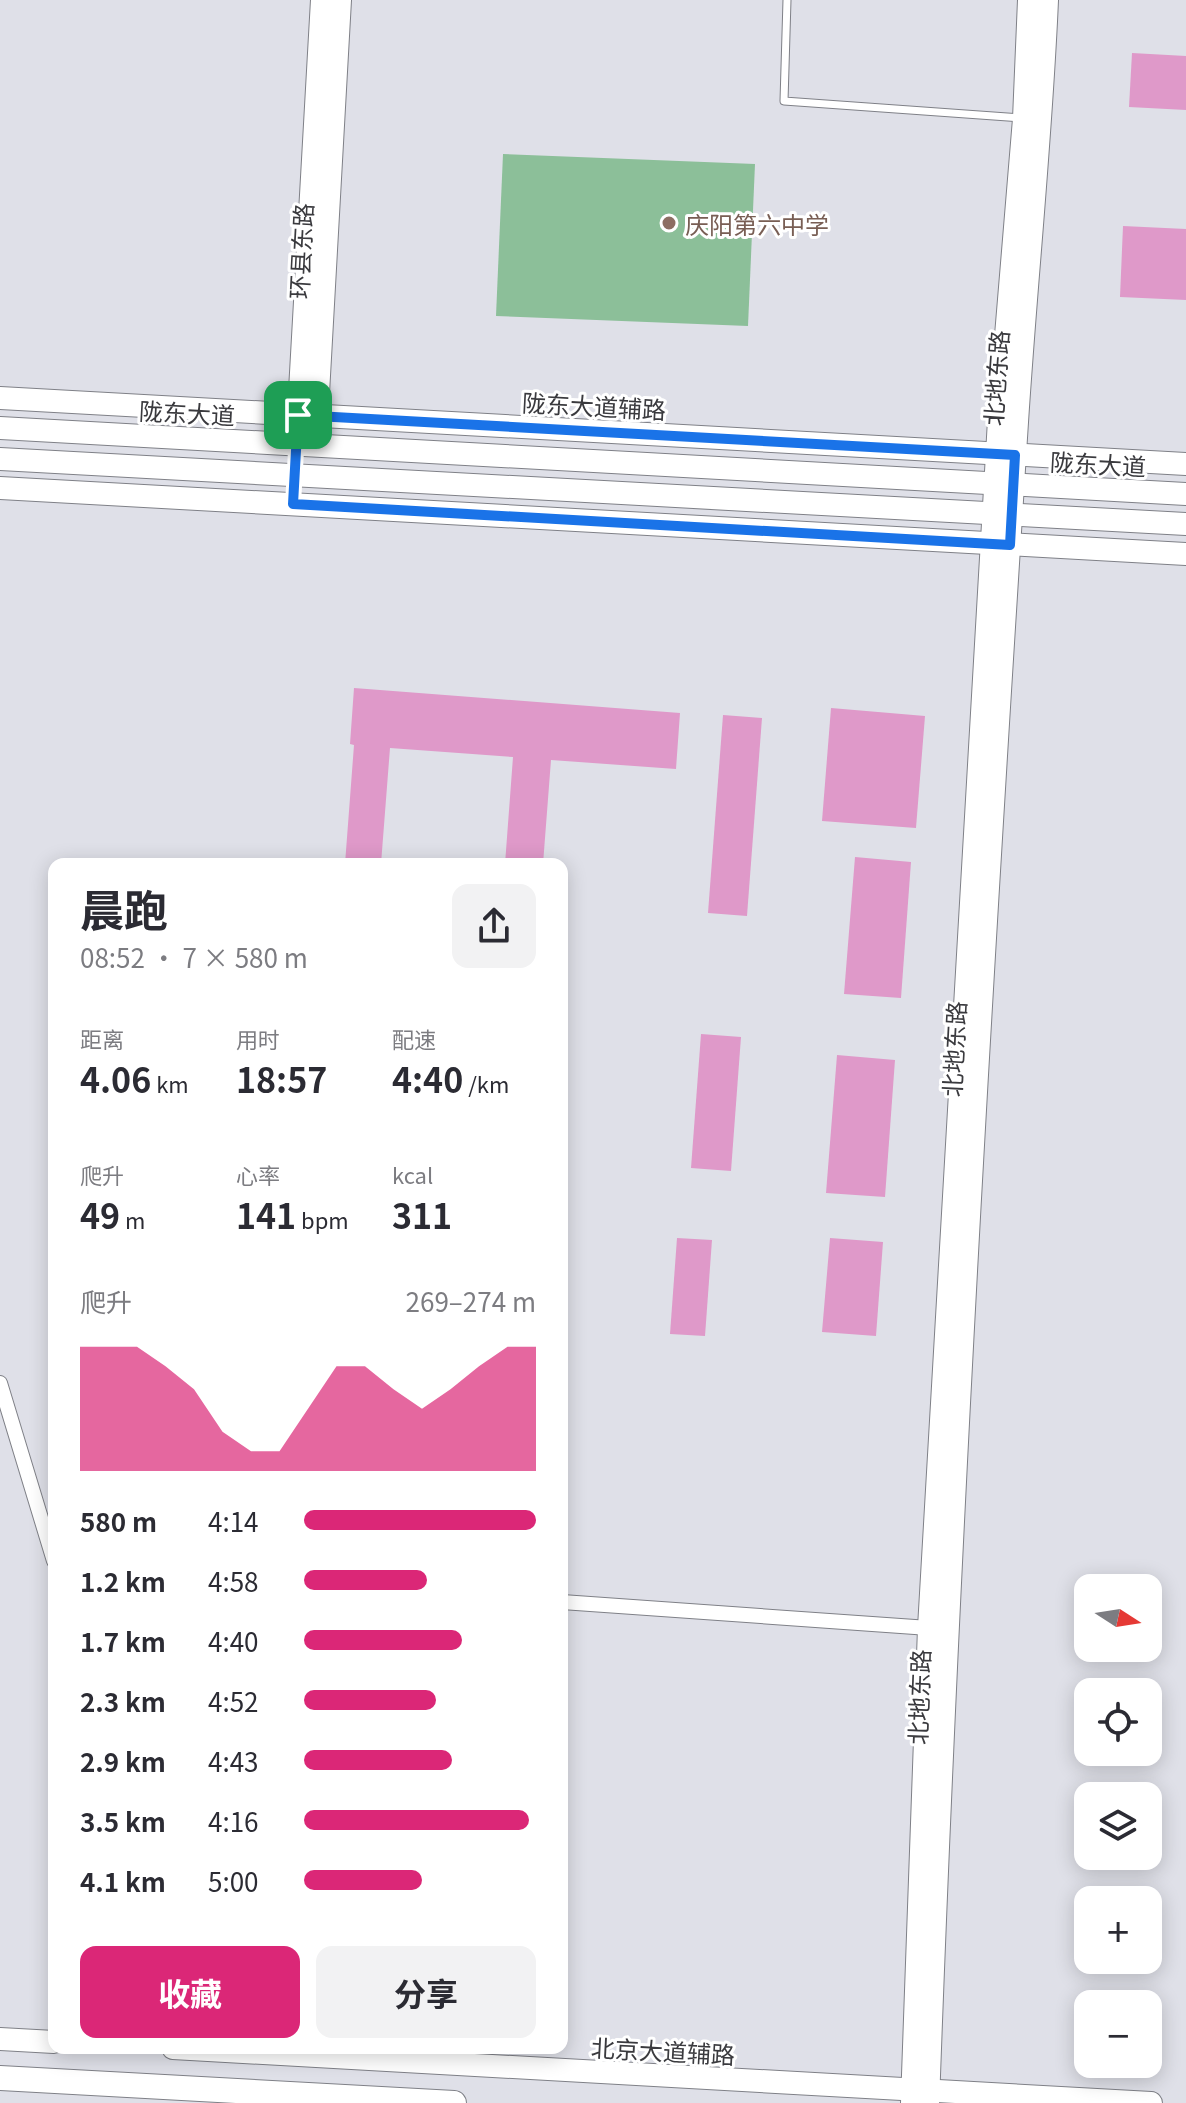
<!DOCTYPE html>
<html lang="zh">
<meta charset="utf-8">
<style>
:root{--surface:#fff;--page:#f2f2f3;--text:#2b2b33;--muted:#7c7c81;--accent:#db2777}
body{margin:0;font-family:Georgia,"Noto Sans SC",serif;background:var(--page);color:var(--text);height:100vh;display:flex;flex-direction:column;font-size:30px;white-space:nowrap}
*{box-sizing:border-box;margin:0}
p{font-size:26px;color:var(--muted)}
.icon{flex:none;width:44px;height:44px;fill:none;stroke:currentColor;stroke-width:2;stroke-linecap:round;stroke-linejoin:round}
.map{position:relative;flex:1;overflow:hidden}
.drawer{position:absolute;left:48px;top:858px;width:520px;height:1196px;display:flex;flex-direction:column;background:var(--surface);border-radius:16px;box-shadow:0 4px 20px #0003}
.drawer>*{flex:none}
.needle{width:52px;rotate:102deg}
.fabs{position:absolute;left:1074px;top:1574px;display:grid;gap:16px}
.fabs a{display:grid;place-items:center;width:88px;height:88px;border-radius:16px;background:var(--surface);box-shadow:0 4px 20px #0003;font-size:40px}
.pin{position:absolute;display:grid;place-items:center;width:68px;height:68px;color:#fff;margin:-34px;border-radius:16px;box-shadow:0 4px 12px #0006}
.round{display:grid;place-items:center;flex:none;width:84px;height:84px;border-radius:16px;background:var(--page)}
.overview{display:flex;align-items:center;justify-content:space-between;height:136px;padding:0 32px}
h1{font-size:44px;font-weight:700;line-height:60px}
.figures{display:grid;grid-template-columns:repeat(3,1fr);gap:12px;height:136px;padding:8px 32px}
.figures div{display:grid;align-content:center}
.figures b{font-size:34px;font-weight:700}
.figures small{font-size:22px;font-weight:400}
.figures p{font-size:22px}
.chart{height:224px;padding:16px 32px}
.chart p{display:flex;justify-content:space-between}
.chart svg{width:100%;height:144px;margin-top:8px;fill:var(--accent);opacity:.7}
.action{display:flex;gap:16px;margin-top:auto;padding:16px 32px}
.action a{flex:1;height:92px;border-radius:16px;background:var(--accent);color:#fff;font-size:32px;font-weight:700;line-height:92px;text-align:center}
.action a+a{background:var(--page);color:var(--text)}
ul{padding:0 32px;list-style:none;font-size:26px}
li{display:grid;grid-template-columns:128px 96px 1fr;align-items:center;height:60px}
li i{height:20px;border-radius:10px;background:var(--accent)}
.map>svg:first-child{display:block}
</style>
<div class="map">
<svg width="1186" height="2103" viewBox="0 0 1186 2103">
<rect width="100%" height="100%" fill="#dfe0e8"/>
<polygon fill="#8cbf99" points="503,154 755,164 748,326 496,316"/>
<g fill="#df99c9">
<polygon points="1132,53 1186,56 1186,110 1129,107"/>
<polygon points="1123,226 1186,229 1186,300 1120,297"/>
<polygon points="354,688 680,713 676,769 551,760 543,864 505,864 513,757 390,748 381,864 345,864 354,745 350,744"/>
<polygon points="831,708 925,716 916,828 822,821"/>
<polygon points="723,715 762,718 747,916 708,913"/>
<polygon points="855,857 911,862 901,998 844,994"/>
<polygon points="701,1034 741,1037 731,1171 691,1168"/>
<polygon points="837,1055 895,1060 885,1197 826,1193"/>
<polygon points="677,1238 712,1240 705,1336 670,1334"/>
<polygon points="830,1238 883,1242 876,1336 822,1332"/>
</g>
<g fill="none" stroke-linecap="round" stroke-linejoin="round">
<g stroke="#7f8087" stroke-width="9">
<polyline id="lane" points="787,0 784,101 1021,118"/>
</g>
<g stroke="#7f8087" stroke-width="16">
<g id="street">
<polyline points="0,1383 54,1561"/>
<polyline points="562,1602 929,1628"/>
</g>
</g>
<g stroke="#7f8087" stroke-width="24">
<g id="secondary">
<polyline points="0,398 1186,464"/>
<polyline points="298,426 322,0"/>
<polyline points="0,428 1186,494"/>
<polyline points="316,429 340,0"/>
<polyline points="0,459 1186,524"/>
<polyline points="0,488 1186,554"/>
<polyline points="0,2039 54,2042"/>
<polyline points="173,2048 1151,2103"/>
<polyline points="912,2103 929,1628 999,420 1024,119 1029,0"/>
<path d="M928,2103C948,1542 981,982 1017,422C1026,281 1041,141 1047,0"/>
</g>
</g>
<g stroke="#7f8087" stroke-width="26">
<polyline id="primary" points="0,2078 454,2103"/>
</g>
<use href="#lane" stroke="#fff" stroke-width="7"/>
<use href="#street" stroke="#fff" stroke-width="14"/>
<use href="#secondary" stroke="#fff" stroke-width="22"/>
<use href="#primary" stroke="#fff" stroke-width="24"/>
</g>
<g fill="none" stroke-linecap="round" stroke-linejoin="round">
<g stroke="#fff" stroke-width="16">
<polygon id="route" points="298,415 1015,455 1010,545 293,504"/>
</g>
<use href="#route" stroke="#1a73e8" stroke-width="10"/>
</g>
<circle fill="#8d6e63" stroke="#fff" stroke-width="3" cx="669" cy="223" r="8"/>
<g text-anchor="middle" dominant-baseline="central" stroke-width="6" stroke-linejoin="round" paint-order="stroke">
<g font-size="24" fill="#785e54" stroke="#fff" text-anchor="start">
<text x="685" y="223">庆阳第六中学</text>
</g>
<g font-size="24" fill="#3a3a3e" stroke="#fff">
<text transform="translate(300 251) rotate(-87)">环县东路</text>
<text transform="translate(995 378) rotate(-86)">北地东路</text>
<text transform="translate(594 405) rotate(3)">陇东大道辅路</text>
<text transform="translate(187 412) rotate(3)">陇东大道</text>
<text transform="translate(1098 463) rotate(3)">陇东大道</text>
<text transform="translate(953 1049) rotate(-87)">北地东路</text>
<text transform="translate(918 1697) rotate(-88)">北地东路</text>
<text transform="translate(663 2050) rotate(3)">北京大道辅路</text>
</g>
</g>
</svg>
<div class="fabs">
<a><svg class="needle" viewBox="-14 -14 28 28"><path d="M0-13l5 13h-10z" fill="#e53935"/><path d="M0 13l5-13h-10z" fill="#7c7c81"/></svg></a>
<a><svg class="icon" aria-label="locate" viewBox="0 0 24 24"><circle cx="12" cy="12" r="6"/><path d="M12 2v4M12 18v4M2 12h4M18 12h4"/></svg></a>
<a><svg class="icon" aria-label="layers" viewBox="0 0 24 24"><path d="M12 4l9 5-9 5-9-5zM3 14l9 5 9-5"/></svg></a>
<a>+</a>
<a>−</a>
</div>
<div class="pin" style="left:298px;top:415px;background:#1e9e55"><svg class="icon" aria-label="arrive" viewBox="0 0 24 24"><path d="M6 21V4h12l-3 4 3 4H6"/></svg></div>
<section class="drawer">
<div class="overview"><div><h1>晨跑</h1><p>08:52 · 7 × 580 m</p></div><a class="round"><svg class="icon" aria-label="share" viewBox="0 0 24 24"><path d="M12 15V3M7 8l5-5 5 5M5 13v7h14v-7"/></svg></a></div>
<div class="figures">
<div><p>距离</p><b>4.06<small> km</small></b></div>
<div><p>用时</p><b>18:57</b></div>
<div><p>配速</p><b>4:40<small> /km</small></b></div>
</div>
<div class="figures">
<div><p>爬升</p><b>49<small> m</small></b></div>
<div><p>心率</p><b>141<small> bpm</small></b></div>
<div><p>kcal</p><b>311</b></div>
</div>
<div class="chart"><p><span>爬升</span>269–274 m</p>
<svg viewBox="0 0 160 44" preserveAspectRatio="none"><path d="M0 44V6L10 6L20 6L30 12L40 19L50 32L60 38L70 38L80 25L90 12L100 12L110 19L120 25L130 19L140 12L150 6L160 6V44z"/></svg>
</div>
<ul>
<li><b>580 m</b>4:14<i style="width:100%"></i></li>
<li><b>1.2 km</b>4:58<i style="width:53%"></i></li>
<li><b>1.7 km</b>4:40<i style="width:68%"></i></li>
<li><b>2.3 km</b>4:52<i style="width:57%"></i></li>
<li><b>2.9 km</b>4:43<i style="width:64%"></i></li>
<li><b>3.5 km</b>4:16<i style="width:97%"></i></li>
<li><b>4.1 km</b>5:00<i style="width:51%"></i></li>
</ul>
<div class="action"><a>收藏</a><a>分享</a></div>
</section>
</div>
